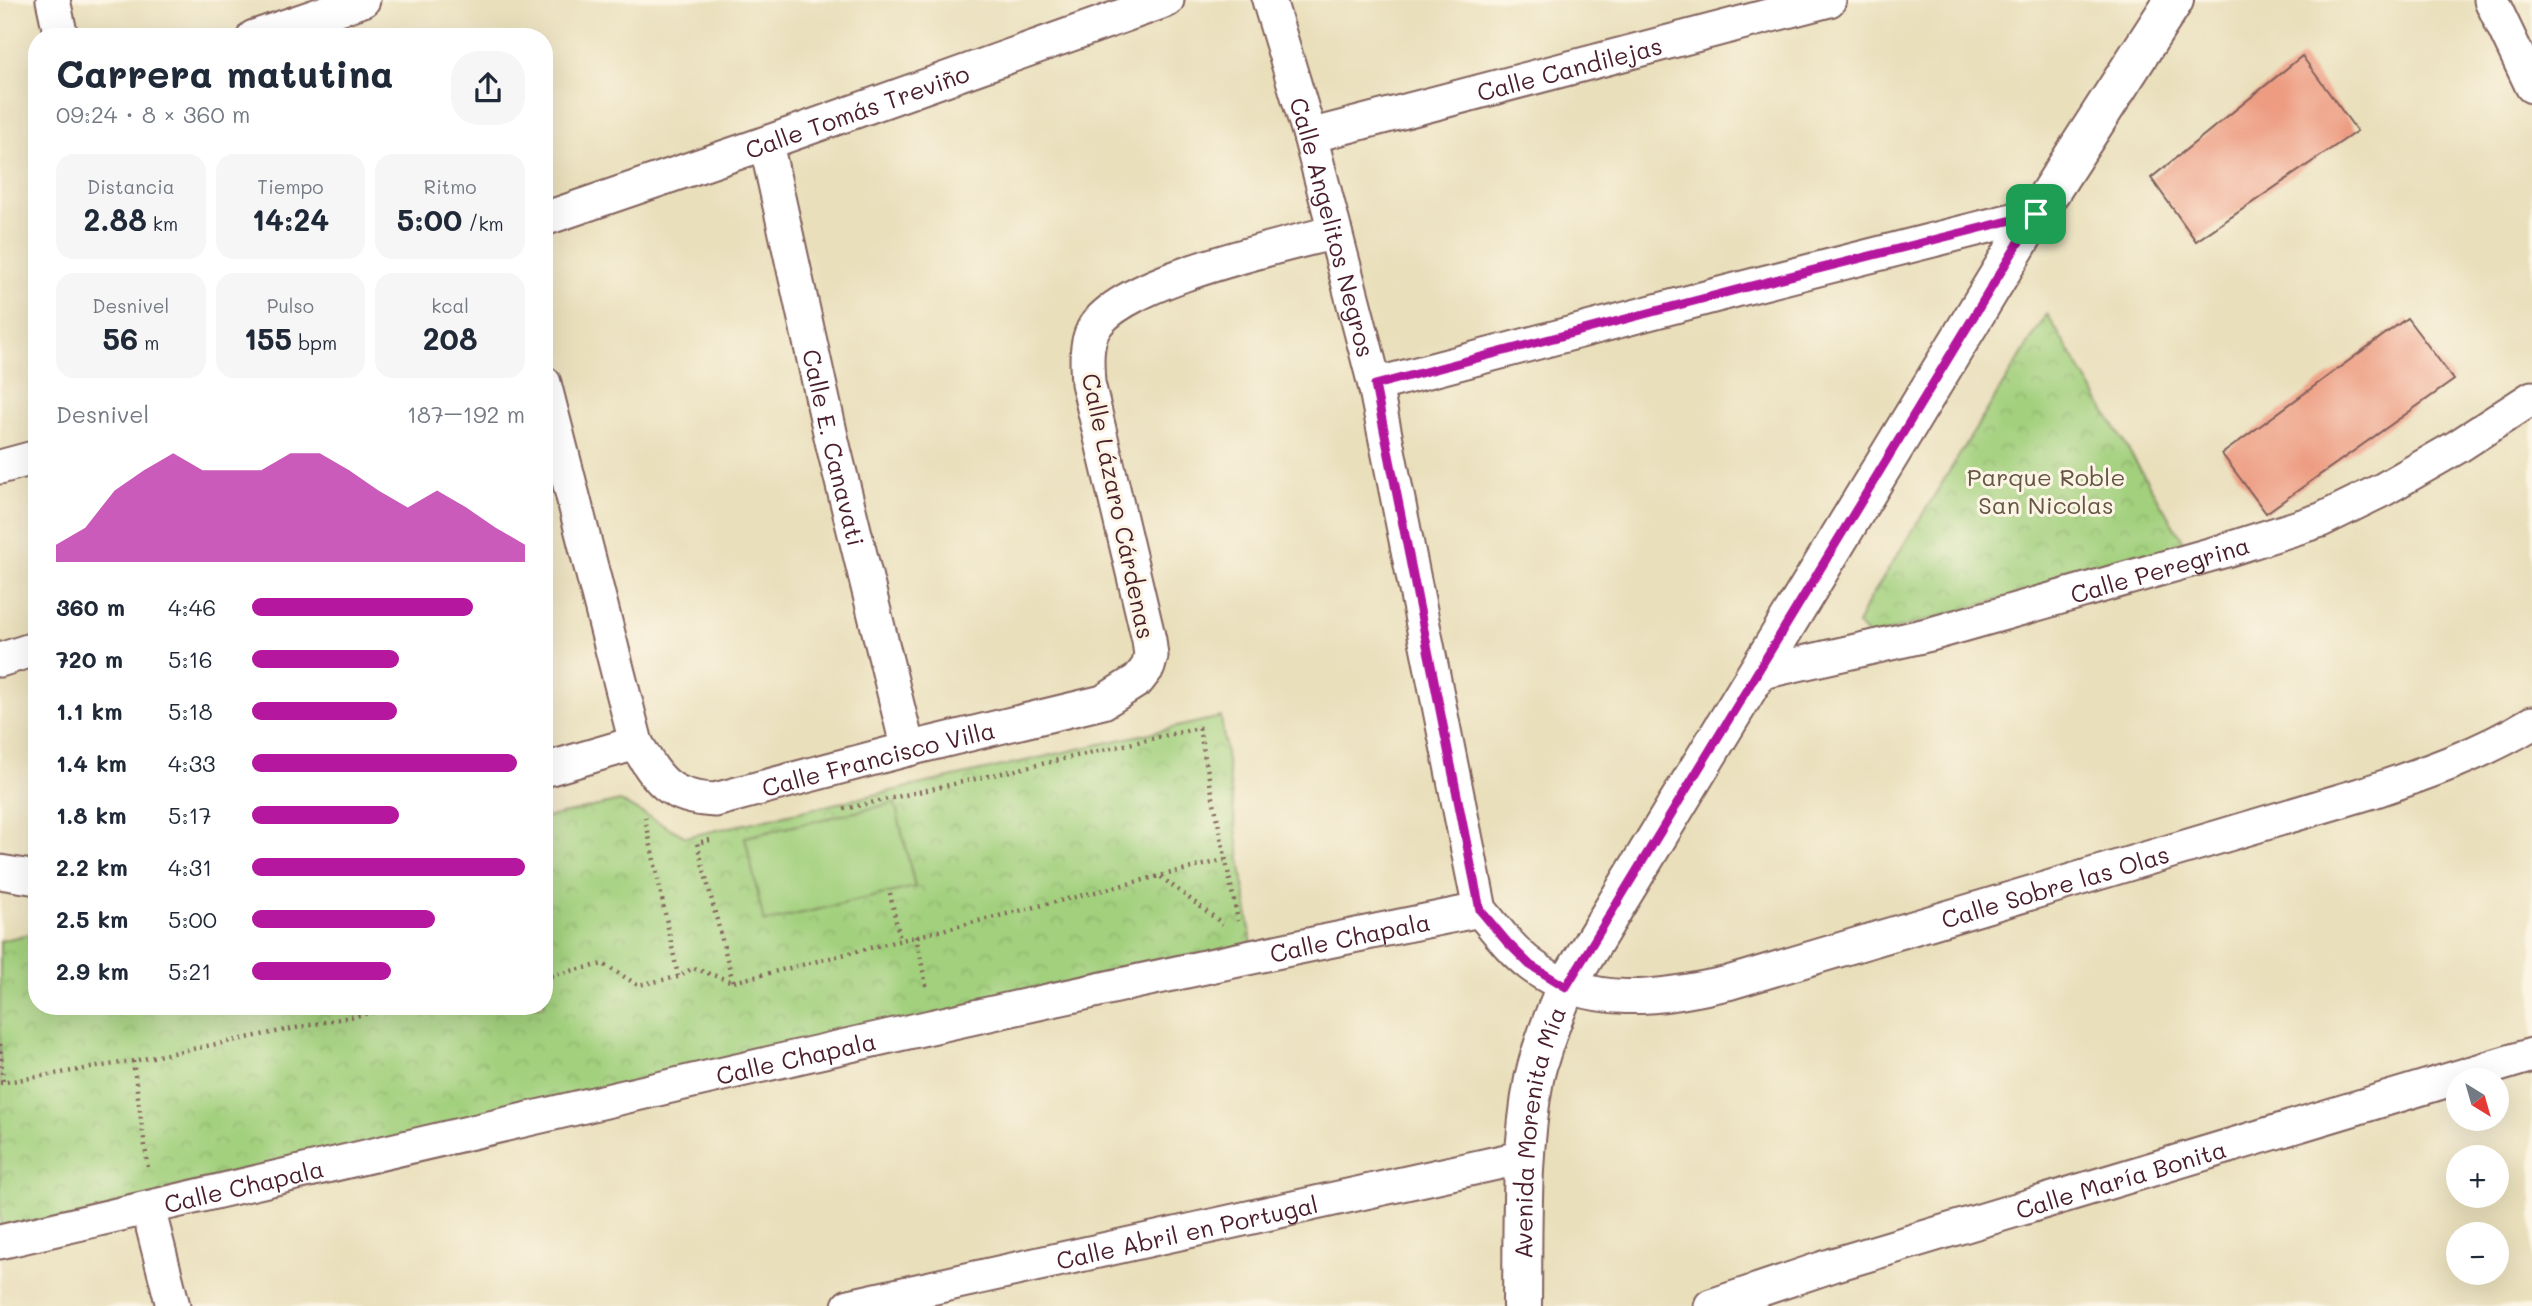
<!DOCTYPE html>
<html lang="es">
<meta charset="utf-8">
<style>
:root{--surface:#fff;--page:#f6f6f7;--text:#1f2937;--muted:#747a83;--accent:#b5179e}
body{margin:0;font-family:Mali,sans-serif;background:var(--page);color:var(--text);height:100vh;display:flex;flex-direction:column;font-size:26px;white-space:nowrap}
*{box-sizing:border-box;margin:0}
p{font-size:23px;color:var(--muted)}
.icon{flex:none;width:38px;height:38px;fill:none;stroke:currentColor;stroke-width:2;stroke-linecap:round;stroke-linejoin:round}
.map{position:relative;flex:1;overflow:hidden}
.sheet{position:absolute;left:28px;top:28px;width:525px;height:987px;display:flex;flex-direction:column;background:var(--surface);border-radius:28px;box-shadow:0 7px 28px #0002}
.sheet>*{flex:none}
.needle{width:46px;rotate:143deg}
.fabs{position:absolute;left:2446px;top:1068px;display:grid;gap:14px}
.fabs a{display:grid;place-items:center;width:63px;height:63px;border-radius:50%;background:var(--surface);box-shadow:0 7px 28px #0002;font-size:35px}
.pin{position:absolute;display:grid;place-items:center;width:60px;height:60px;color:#fff;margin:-30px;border-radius:14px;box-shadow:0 4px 10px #0006}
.round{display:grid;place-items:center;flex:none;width:74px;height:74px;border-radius:28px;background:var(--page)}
.overview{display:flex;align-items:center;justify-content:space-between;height:119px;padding:0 28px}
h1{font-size:38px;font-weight:700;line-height:52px}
.figures{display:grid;grid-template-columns:repeat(3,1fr);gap:10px;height:119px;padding:7px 28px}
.figures div{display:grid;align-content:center;border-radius:18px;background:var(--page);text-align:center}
.figures b{font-size:30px;font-weight:700}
.figures small{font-size:19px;font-weight:400}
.figures p{font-size:19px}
.chart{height:196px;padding:14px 28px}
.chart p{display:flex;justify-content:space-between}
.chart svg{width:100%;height:126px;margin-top:7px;fill:var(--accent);opacity:.7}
ul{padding:0 28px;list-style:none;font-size:23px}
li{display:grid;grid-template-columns:112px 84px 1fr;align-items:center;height:52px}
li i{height:18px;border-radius:9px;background:var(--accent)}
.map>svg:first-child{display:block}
</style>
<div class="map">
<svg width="2532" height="1306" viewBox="0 0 2532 1306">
<defs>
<pattern id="park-crowns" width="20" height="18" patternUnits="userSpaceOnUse" patternTransform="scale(1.75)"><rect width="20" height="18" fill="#a2d07d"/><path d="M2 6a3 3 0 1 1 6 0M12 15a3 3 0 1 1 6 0" fill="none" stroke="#8db26c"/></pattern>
</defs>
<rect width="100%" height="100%" fill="#fcf5e5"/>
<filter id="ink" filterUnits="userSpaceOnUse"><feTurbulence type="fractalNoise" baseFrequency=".0143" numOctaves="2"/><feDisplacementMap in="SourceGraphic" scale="14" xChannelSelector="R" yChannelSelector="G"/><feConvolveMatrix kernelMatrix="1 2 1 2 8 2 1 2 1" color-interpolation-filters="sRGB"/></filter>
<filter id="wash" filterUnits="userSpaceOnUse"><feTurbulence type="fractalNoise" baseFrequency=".00686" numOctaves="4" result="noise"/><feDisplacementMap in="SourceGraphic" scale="28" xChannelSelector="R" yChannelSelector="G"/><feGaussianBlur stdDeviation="1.57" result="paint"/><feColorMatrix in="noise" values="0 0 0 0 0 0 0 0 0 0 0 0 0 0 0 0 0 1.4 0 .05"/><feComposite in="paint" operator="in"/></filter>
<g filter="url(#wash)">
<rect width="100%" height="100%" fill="#e9dfbb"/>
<g fill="url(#park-crowns)" stroke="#767854" stroke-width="2">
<polygon points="2047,314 2186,546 1869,637 1857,625 1865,607"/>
<polygon points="1221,717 1252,946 0,1236 0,941 37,932 37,1006 544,1006 544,818 620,801 686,837"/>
</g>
<polygon fill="#a2d07d" stroke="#767854" stroke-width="2" points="895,803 915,887 764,922 745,837"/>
<g id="blocks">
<g fill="#ed9b81">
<polygon points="2302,56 2357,131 2196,241 2151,178"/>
<polygon points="2407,318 2454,380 2266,513 2222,454"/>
</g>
</g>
</g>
<g filter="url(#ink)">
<use href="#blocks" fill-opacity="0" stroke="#82625d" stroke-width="2"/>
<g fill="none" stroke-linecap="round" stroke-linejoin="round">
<g stroke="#82625d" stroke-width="37">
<g id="street">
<polyline points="53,0 61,37"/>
<path id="s1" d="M1269,0L1310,136L1375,385L1480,910C1496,929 1511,950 1531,965C1589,1010 1661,998 1728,983L2370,792C2426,773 2481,754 2532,723"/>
<polyline points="2491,0 2532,86"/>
<polyline points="254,37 363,0"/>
<path id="s2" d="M1310,136L1829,0"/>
<path id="s3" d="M766,143L832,441L908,749"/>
<path id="s4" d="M544,219L766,143L1167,0"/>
<path id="s5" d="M544,383L636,743C658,781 669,798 715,800L908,749L1103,702L1138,680L1148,667L1151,656L1149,640L1088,383C1087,366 1085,346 1093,330C1117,281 1283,246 1335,232"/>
<polyline points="1375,385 1751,286 2036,214"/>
<polyline points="0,467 37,457"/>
<polyline points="0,660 37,648"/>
<path id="s6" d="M1758,673L1931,634L2223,551L2321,520L2384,489L2457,447L2532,398"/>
<polyline points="544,770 636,743"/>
<polyline points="0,872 37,878"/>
<polyline points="148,1208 173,1306"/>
<path id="s7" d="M0,1242C493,1128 984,1009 1480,910"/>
<path id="s8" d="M849,1306L1524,1157"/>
<path id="s9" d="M1711,1306L1833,1265L2532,1055"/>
</g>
</g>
<g stroke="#82625d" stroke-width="42">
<g id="secondary">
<path id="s10" d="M1522,1306C1523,1230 1520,1154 1534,1079C1541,1047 1553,1017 1566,987L2036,214L2174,0"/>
</g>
</g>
<g stroke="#82625d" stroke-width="4.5" stroke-dasharray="2 5" stroke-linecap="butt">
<polyline points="844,809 1199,728 1238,921"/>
<polyline points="645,817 678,976"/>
<polyline points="710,840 697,843 733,982"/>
<polyline points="1161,877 1223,924"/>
<polyline points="890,893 900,940"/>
<polyline points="916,936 927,990"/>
<polyline points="544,977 603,964 638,985 678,977 693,968 733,982 1224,860"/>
<polyline points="0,1044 3,1083"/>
<polyline points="133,1061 148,1168"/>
<polyline points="0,1083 133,1061 404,1006"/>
</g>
<use href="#street" stroke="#fff" stroke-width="33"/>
<use href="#secondary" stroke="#fff" stroke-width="38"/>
</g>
</g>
<g fill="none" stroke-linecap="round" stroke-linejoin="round" filter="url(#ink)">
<g stroke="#fff" stroke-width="14">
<polygon id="route" points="2036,214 1566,987 1530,965 1507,942 1480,910 1375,385 1751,286"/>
</g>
<use href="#route" stroke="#b5179e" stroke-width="9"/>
</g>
<g text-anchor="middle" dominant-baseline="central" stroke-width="6" stroke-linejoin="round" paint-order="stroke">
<g font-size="24" fill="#4a1f2b" stroke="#fcf5e5">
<text stroke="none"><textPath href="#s2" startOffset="268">Calle Candilejas</textPath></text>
<text stroke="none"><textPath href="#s4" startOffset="331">Calle Tomás Treviño</textPath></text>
<text stroke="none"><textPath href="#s1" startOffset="236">Calle Angelitos Negros</textPath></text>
<text stroke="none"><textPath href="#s3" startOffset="312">Calle E. Canavati</textPath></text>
<text transform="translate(1119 506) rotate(78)">Calle Lázaro Cárdenas</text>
<text stroke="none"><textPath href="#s6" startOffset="415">Calle Peregrina</textPath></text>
<text stroke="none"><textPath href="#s5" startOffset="644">Calle Francisco Villa</textPath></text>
<text stroke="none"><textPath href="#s1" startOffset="1556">Calle Sobre las Olas</textPath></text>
<text stroke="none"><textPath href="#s7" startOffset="1384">Calle Chapala</textPath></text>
<text stroke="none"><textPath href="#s7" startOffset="817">Calle Chapala</textPath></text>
<text stroke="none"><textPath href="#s10" startOffset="175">Avenida Morenita Mía</textPath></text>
<text stroke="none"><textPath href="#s9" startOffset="429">Calle María Bonita</textPath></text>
<text stroke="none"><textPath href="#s7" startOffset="250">Calle Chapala</textPath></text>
<text stroke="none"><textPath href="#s8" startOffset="346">Calle Abril en Portugal</textPath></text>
</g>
<g font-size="24" fill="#645444" stroke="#fcf5e5">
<text x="2046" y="476">Parque Roble<tspan x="2046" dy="28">San Nicolas</tspan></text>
</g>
</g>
</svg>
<div class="fabs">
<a><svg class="needle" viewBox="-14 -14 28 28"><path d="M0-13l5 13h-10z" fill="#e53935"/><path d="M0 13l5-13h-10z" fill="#747a83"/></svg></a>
<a>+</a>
<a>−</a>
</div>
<div class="pin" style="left:2036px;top:214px;background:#1e9e55"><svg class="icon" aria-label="arrive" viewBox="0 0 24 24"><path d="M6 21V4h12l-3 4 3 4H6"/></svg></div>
<section class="sheet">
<div class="overview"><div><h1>Carrera matutina</h1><p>09:24 · 8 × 360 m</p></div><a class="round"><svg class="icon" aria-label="share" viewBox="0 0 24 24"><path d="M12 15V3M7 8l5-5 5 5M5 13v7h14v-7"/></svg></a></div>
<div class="figures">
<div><p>Distancia</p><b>2.88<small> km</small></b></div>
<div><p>Tiempo</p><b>14:24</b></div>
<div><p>Ritmo</p><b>5:00<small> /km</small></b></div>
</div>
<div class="figures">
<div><p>Desnivel</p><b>56<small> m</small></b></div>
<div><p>Pulso</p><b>155<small> bpm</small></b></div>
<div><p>kcal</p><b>208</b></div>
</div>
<div class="chart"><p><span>Desnivel</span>187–192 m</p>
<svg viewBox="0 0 160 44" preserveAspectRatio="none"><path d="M0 44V38L10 32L20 19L30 12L40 6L50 12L60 12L70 12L80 6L90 6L100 12L110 19L120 25L130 19L140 25L150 32L160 38V44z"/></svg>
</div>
<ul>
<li><b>360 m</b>4:46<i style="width:81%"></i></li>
<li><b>720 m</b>5:16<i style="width:54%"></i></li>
<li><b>1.1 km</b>5:18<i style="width:53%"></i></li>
<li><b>1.4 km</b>4:33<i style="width:97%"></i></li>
<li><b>1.8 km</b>5:17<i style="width:54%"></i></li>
<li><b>2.2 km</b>4:31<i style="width:100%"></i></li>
<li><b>2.5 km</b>5:00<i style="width:67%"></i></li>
<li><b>2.9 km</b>5:21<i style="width:51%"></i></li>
</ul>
</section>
</div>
